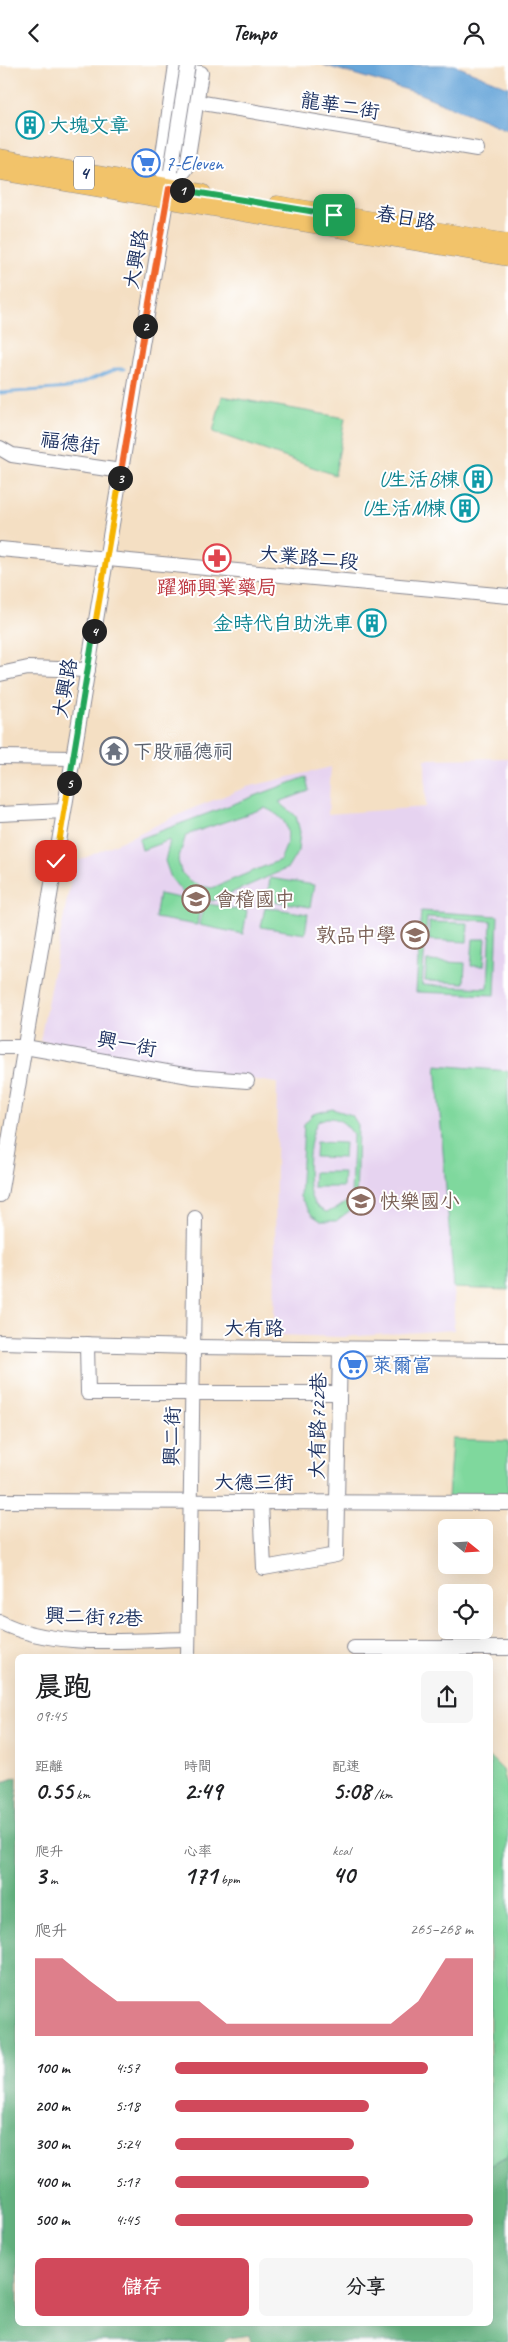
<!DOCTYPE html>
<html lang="zh-TW">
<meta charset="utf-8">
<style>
:root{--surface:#fff;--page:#f6f6f6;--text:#202124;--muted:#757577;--accent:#d1495b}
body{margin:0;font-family:Caveat,"LXGW WenKai TC",sans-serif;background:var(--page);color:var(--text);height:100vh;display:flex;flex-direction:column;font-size:19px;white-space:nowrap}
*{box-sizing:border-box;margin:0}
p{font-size:16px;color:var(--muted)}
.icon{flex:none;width:28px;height:28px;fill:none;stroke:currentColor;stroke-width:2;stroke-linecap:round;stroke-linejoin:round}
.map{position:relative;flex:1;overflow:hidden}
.details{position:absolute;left:15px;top:1589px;width:478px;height:672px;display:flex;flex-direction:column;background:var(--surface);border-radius:8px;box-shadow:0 5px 20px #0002}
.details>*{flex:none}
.needle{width:32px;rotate:108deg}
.controls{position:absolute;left:438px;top:1454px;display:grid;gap:10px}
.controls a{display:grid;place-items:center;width:55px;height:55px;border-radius:8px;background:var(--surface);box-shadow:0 5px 20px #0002;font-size:25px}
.pin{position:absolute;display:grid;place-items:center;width:42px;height:42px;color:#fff;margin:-21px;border-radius:10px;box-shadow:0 2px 8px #0006}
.km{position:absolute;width:25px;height:25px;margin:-12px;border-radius:50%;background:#222;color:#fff;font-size:14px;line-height:25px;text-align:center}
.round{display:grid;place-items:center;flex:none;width:52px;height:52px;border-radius:8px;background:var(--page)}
.overview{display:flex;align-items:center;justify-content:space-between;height:85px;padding:0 20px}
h1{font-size:28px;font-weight:800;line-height:38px}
.stats{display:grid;grid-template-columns:repeat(3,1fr);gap:8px;height:85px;padding:5px 20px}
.stats div{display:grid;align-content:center}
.stats b{font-size:25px;font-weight:800}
.stats small{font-size:14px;font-weight:400}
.stats p{font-size:14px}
.chart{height:140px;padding:10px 20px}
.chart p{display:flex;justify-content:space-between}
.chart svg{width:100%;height:90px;margin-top:5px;fill:var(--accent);opacity:.7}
.button{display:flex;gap:10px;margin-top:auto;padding:10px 20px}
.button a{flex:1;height:58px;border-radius:8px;background:var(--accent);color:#fff;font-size:20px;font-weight:800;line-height:58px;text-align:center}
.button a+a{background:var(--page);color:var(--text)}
ul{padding:0 20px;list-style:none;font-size:16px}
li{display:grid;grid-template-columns:80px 60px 1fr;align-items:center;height:38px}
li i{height:12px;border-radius:6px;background:var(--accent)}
header{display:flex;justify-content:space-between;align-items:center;height:65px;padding:0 20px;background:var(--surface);font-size:22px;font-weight:800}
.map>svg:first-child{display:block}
</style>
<header><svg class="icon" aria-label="back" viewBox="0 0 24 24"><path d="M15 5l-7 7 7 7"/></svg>Tempo<svg class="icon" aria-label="person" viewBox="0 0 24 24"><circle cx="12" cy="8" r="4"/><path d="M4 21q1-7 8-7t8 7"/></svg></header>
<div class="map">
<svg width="508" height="2277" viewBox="0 0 508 2277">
<rect width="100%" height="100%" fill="#fff"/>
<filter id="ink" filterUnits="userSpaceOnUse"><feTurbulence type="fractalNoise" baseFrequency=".02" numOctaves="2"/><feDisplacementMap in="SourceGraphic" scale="10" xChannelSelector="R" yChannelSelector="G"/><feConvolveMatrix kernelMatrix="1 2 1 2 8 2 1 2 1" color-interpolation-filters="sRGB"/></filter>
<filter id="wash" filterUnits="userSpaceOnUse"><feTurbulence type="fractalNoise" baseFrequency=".0096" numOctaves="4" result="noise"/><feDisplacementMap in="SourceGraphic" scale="20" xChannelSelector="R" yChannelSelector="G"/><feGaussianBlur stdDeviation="1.12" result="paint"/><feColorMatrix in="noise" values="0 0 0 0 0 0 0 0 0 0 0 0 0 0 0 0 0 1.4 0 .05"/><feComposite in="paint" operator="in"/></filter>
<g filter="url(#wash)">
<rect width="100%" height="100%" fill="#f4dfc3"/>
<polygon fill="#e6d3f0" points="508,693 508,1006 436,1001 454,1223 454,1265 342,1272 274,1270 277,1018 157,1000 40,976 74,798 196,742 247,722 331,702 328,749 426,742 425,694"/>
<g fill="#7fd89d" stroke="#4d847e" fill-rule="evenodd">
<polygon points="222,331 345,353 335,410 213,367"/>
<path d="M306,712L309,726L279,737L296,751L300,767L298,786L288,803L213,836L196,833L183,828L171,813L165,796L170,775L142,785L139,774ZM265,743C292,755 292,770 280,795L212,823L200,821L190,816L181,807L178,795L186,770Z"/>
<polygon points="270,813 314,820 310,842 267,835"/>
<polygon points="159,829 201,837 197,860 155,853"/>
<polygon points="204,838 247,846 243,869 199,860"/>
<polygon points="265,842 308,849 305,869 261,862"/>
<path d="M421,846L498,851L495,930L416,927ZM427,852L491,856L488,923L422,920Z"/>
<polygon points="429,857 468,858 467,877 429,875"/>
<polygon points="473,874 486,874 484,901 471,901"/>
<polygon points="427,896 465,898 464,918 425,916"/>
<polygon points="436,1000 508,1006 508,1225 454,1223"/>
<path d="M332,1044L352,1050L358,1060L356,1141L336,1156H321L312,1150L300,1132L304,1059L313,1049ZM326,1053C339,1052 346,1059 353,1069L351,1134L336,1144L326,1147C320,1144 315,1141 312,1134C305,1120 308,1066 319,1056Z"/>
<polygon points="316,1077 345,1078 344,1093 315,1092"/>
<polygon points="314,1107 344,1107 343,1122 313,1122"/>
<polygon points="452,1374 508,1376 508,1433 448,1433"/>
<polygon points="490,1692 503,1705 508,1725 508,2088 506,2093 490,2101"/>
</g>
<polygon fill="#67b884" stroke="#417471" points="17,1712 18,2259 490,2259 490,2101 506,2093 508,2088 508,2277 251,2277 249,2270 228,2273 224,2277 0,2277 0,1718"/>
<polygon fill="#67a6d9" stroke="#416a9c" points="323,0 454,0 508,22 508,65 418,28"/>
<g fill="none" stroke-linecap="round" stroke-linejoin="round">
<polyline stroke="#67a6d9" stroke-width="3" points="0,328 69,323 117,304 124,304"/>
</g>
</g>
<g filter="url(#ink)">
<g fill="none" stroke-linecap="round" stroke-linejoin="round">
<g stroke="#888790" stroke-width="16">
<g id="minor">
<polyline points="176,5 201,8 186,104 169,123 161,103 176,0"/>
<polyline points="197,37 477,84"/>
<polyline points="0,383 12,390 121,406"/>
<polyline points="0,484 508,531"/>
<polyline points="0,609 28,603 88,605"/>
<polyline points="0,692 73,693"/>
<polyline points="0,749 64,746"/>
<polyline points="0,982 25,982 195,1012 247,1016"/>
<polyline points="0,1130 168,124"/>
<polyline points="0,1277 195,1282 508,1285"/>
<polyline points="87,1279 88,1328 339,1328"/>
<polyline points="0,1436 508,1438"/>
<polyline points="261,1437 264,1503 336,1490 340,1283"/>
<path d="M0,1557C52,1584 131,1575 188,1574"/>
<polyline points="354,1583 508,1583"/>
<path d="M188,1591C190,1445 194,1299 195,1153"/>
</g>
</g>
<g stroke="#888790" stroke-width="19">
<g id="major">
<polyline points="0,93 202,128"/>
<polyline points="0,106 508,192"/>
<polyline points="277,140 508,178"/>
</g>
</g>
<use href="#minor" stroke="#fff" stroke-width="14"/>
<use href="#major" stroke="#f2c36a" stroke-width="18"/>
<g stroke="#888790" stroke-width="16" stroke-linecap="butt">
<polyline id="minor-bridge" points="171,106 188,0"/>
</g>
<use href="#minor-bridge" stroke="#fff" stroke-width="14"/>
</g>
</g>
<g fill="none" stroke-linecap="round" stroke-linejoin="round" filter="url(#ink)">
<g stroke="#fff" stroke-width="10">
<polyline id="split-1" points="182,125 334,150"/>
</g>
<g stroke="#fff" stroke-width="10">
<polyline id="split-2" points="145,261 169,123 182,125"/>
</g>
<g stroke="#fff" stroke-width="10">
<polyline id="split-3" points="120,413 145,261"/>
</g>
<g stroke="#fff" stroke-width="10">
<polyline id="split-4" points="94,566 120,413"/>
</g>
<g stroke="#fff" stroke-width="10">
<polyline id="split-5" points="69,718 94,566"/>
</g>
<g stroke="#fff" stroke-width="10">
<polyline id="split-6" points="56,796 69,718"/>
</g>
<use href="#split-1" stroke="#22a559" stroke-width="6"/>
<use href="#split-2" stroke="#f0652b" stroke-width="6"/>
<use href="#split-3" stroke="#f0652b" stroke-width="6"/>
<use href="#split-4" stroke="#f5b400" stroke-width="6"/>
<use href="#split-5" stroke="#22a559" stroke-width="6"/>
<use href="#split-6" stroke="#f5b400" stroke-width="6"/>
</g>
<defs>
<g id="building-ring" transform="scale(1.4375)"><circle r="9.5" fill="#fff" stroke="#0f9aa8" stroke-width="1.5"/><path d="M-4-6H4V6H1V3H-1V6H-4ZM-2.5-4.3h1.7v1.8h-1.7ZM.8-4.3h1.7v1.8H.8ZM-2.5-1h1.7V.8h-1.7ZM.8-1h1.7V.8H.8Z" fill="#0f9aa8"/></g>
<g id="supermarket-ring" transform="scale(1.4375)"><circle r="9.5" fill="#fff" stroke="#3f7fe0" stroke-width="1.5"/><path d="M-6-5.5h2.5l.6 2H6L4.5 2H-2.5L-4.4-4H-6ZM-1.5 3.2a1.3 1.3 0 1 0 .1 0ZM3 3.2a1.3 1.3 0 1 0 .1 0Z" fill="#3f7fe0"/></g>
<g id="pharmacy-ring" transform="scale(1.4375)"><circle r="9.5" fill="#fff" stroke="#e0444e" stroke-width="1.5"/><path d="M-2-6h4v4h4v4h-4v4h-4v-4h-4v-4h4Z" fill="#e0444e"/></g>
<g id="temple-ring" transform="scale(1.4375)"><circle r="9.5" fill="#fff" stroke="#6b7280" stroke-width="1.5"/><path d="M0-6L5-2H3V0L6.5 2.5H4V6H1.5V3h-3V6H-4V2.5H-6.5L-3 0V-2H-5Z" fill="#6b7280"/></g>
<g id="school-ring" transform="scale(1.4375)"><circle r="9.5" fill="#fff" stroke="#8d6e63" stroke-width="1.5"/><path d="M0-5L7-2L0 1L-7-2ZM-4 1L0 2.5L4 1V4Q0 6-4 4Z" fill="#8d6e63"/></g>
</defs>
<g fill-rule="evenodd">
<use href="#building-ring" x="30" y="60"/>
<use href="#supermarket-ring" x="146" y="98"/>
<use href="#building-ring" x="478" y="414"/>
<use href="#building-ring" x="465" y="443"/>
<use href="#pharmacy-ring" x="217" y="493"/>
<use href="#building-ring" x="372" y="558"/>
<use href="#temple-ring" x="114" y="686"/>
<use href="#school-ring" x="196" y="834"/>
<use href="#school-ring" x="415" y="870"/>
<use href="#school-ring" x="361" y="1136"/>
<use href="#supermarket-ring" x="353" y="1300"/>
</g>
<g text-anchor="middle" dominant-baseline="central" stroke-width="4" stroke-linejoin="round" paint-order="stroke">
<rect fill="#fff" stroke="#5f6d8e" stroke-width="1" x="74" y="91.5" width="20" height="33" rx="4"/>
<g font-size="19" font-weight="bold" fill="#1b2f5e">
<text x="84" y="108">4</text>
</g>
<g font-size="20" fill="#1b2f5e" stroke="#fff">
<text transform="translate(340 41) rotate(9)">龍華二街</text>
<text transform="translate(406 153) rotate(10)">春日路</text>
<text transform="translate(136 194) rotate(-80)">大興路</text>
<text transform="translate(70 378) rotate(8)">福德街</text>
<text transform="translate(309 493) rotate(5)">大業路二段</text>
<text transform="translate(65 623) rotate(-80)">大興路</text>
<text transform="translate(127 979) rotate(11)">興一街</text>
<text x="254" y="1263">大有路</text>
<text transform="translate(318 1361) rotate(-89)">大有路722巷</text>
<text transform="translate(172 1371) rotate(-88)">興二街</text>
<text x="254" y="1417">大德三街</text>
<text transform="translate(94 1552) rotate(2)">興二街92巷</text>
</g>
<g font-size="20" fill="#0d838f" stroke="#fff" text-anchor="end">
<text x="49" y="60" text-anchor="start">大塊文章</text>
<text x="459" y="414">U生活B棟</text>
<text x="446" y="443">U生活M棟</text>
<text x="353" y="558">金時代自助洗車</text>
</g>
<g font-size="20" fill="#366cbe" stroke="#fff" text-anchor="start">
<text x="165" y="98">7-Eleven</text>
<text x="372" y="1300">萊爾富</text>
</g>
<g font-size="20" fill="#be3a42" stroke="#fff">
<text x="217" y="522">躍獅興業藥局</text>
</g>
<g font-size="20" fill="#5b616d" stroke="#fff" text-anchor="start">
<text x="133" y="686">下股福德祠</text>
</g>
<g font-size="20" fill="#785e54" stroke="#fff" text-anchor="start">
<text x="215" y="834">會稽國中</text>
<text x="396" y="870" text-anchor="end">敦品中學</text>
<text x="380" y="1136">快樂國小</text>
</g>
</g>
</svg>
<div class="controls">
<a><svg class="needle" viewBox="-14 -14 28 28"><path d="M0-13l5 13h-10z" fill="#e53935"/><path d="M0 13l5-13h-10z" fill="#757577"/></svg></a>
<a><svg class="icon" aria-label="locate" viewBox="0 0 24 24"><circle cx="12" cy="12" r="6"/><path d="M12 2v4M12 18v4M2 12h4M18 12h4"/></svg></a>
</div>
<div class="pin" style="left:334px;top:150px;background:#1e9e55"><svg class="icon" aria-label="arrive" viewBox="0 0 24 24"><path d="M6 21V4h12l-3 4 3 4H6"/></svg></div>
<div class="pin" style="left:56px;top:796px;background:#d93025"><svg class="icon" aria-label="check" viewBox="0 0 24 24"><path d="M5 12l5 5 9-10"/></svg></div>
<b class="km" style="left:182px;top:125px">1</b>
<b class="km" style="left:145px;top:261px">2</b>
<b class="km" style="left:120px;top:413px">3</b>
<b class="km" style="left:94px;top:566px">4</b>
<b class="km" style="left:69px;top:718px">5</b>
<section class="details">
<div class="overview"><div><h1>晨跑</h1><p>09:45</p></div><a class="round"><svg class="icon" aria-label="share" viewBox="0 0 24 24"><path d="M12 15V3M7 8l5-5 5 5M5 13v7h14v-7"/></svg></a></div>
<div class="stats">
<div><p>距離</p><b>0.55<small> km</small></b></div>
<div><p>時間</p><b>2:49</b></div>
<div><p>配速</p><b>5:08<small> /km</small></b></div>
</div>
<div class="stats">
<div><p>爬升</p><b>3<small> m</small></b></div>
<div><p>心率</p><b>171<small> bpm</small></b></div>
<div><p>kcal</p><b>40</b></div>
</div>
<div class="chart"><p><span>爬升</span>265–268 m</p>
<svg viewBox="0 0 160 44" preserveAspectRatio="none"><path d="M0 44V6L10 6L20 17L30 27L40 27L50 27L60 27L70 38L80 38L90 38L100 38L110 38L120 38L130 38L140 27L150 6L160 6V44z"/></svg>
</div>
<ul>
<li><b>100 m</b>4:57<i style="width:85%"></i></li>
<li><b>200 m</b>5:18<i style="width:65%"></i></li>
<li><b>300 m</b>5:24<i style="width:60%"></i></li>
<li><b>400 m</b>5:17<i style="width:65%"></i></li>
<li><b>500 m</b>4:45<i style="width:100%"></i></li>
</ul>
<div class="button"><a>儲存</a><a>分享</a></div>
</section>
</div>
